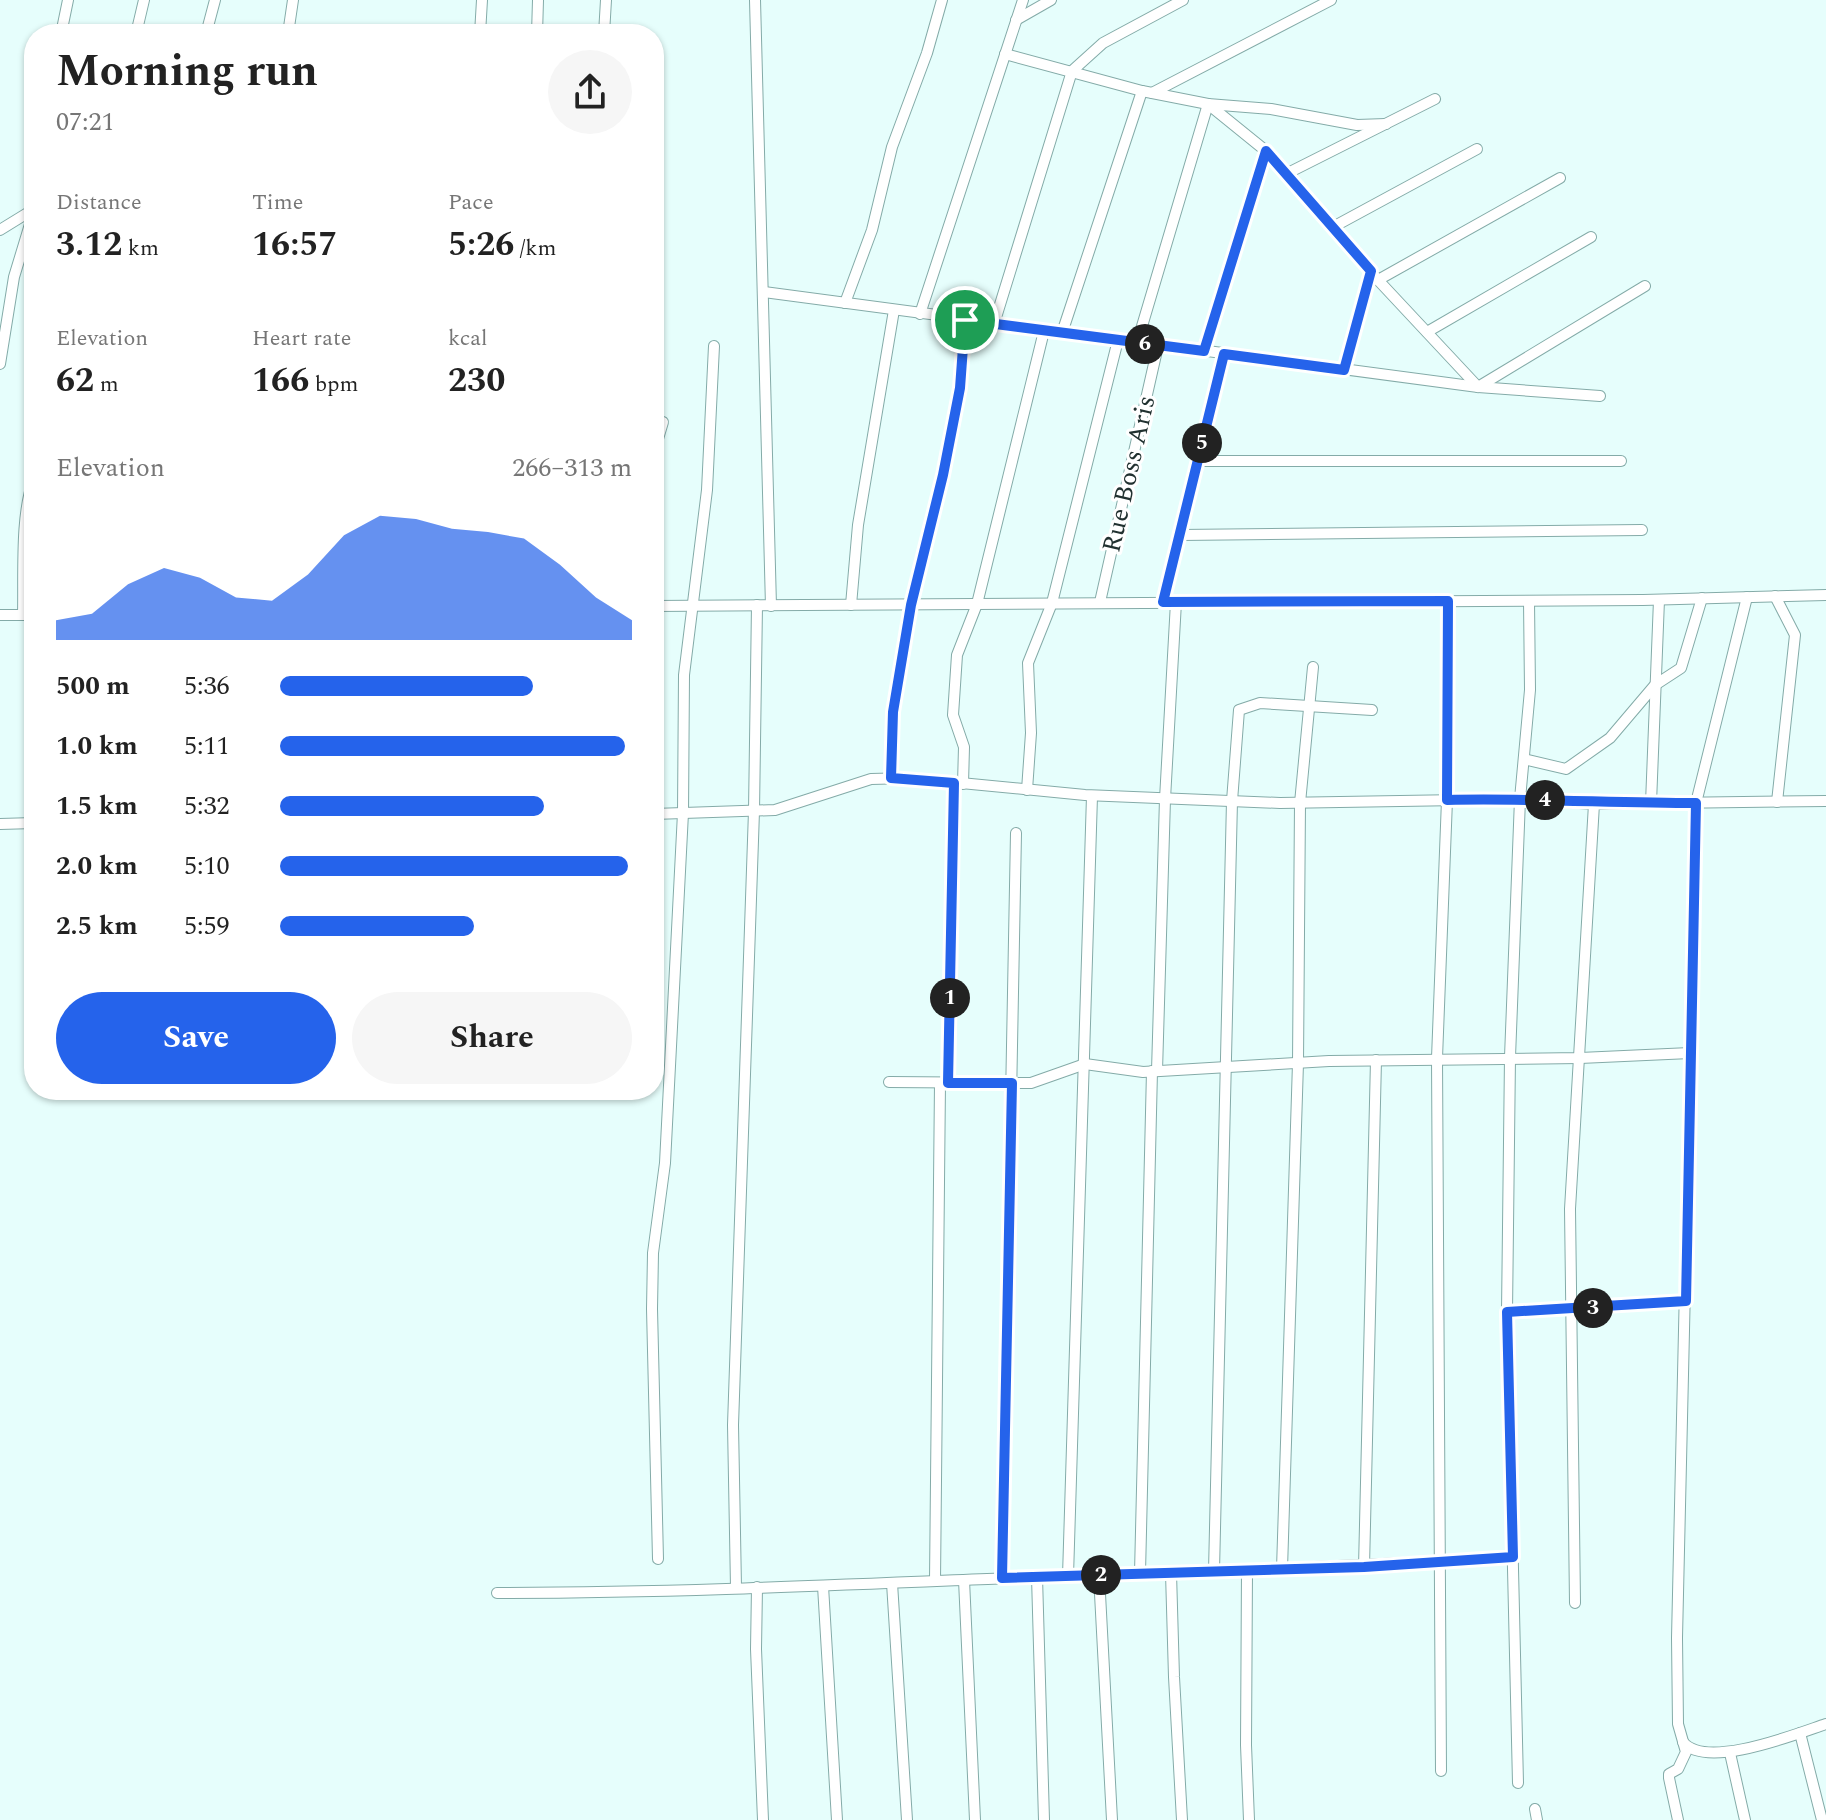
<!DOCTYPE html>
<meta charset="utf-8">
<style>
:root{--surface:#fff;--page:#f6f6f6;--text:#222;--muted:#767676;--accent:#2563eb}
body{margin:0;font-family:Spectral,serif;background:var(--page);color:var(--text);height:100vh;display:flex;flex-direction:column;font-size:30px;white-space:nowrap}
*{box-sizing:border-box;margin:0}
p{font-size:26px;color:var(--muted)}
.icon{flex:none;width:44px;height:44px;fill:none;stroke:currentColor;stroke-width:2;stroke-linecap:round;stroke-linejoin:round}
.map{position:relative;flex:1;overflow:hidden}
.sheet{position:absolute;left:24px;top:24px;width:640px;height:1076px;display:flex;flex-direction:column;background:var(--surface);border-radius:32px;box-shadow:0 2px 6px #0004}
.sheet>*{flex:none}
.pin{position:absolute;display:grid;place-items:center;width:68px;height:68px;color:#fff;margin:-34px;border:4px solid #fff;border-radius:50%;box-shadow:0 2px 8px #0007}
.km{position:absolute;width:40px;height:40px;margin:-20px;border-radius:50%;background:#222;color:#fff;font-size:22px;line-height:40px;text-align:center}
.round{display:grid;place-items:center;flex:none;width:84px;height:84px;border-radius:42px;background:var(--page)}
.summary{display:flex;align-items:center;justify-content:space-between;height:136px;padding:0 32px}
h1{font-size:44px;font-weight:700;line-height:60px}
.metrics{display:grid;grid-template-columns:repeat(3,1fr);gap:12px;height:136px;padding:8px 32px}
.metrics div{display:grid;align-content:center}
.metrics b{font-size:34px;font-weight:700}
.metrics small{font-size:22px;font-weight:400}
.metrics p{font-size:22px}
.chart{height:224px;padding:16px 32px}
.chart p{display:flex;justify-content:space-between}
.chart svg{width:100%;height:144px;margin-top:8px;fill:var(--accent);opacity:.7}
.button{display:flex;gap:16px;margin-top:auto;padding:16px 32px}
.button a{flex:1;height:92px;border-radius:48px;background:var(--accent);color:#fff;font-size:32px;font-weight:700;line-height:92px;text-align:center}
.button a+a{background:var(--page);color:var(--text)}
ul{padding:0 32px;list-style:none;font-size:26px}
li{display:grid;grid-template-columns:128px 96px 1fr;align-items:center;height:60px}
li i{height:20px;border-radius:10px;background:var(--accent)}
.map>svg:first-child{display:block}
</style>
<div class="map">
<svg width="1826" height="1820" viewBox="0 0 1826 1820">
<rect width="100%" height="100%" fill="#e6fefc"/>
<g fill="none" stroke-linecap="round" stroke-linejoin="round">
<g stroke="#84aba8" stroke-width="12">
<g id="street">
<polyline points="755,0 771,606"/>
<polyline points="1016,20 1051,0"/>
<polyline points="61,34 68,0"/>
<polyline points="136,34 144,0"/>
<polyline points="206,34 215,0"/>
<polyline points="288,34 293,0"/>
<polyline points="480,34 482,0"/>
<polyline points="537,34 538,0"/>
<polyline points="604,34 606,0"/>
<polyline points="1005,54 1142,91 1208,104 1266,151 1378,280 1478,387 1645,286"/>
<polyline points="1152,93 1331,0"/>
<polyline points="1286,174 1435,99"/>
<polyline points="1333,227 1477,149"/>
<polyline points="0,230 34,209"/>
<polyline points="1378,280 1560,178"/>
<polyline points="764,292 1478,387 1600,396"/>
<polyline points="845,303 872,230 892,147 927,53 942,0"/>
<polyline points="920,314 1023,0"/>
<polyline points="994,324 1072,71 1103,43 1183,0"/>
<polyline points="1427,332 1591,237"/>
<polyline points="1062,333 1142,91"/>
<polyline points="1137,343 1208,104 1271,109 1357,125 1386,124"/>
<polyline points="1204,351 1266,151"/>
<polyline points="0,364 14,277 34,211"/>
<polyline points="1344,370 1371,271"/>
<polyline points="654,452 663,422"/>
<polyline points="1198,461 1621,461"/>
<polyline points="1180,535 1642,530"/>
<polyline points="1775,596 1795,635 1777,802"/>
<polyline points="1100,602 1158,346"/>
<polyline points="1163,602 1224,354"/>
<polyline points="851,605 858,525 894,310"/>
<polyline points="654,606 1643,600 1826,595"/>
<polyline points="0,615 34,615"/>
<path d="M23,615C24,578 20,512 34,480"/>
<polyline points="1524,759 1566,769 1610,738 1655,685 1681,668 1702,598"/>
<polyline points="891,778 893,712 911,605 943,475 960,388 965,320"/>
<polyline points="963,784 964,747 953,715 957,655 977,604 1044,331"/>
<polyline points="1027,790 1031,733 1028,663 1052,603 1118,340"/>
<polyline points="1651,803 1659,600"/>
<polyline points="654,814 775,810 871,779 909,778 1085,795 1280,803 1520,799 1594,804 1826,801"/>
<polyline points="0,824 34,823"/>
<polyline points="1157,1071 1165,799 1176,602"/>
<polyline points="889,1082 1031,1083 1085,1064 1143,1072 1329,1061 1580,1058 1690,1053"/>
<polyline points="948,1083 954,783"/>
<polyline points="1507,1312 1686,1301"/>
<polyline points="658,1559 652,1309 653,1253 665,1163 683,813 684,675 707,490 714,346"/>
<polyline points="1364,1567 1376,1060"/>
<polyline points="1282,1569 1298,1063 1300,803 1313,667"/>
<polyline points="1247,1570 1246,1745 1249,1820"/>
<polyline points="1214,1571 1232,801 1239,710 1260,703 1372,710"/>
<polyline points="1140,1573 1152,1071"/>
<polyline points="1171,1573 1174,1677 1182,1820"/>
<polyline points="1099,1575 1112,1820"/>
<polyline points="1068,1576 1092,796"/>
<polyline points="1037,1577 1044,1820"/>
<polyline points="1002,1578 1016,833"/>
<polyline points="964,1580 975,1820"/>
<polyline points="935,1581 940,1083"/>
<polyline points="892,1583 907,1820"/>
<polyline points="823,1586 837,1820"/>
<polyline points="736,1587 733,1425 754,811 757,605"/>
<polyline points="757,1587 756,1649 763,1820"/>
<path d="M497,1593C669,1593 840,1585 1011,1578C1179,1571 1346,1568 1513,1557"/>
<polyline points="1575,1603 1570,1209 1594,804"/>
<polyline points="1800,1733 1822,1820"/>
<path d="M1683,1742C1706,1770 1796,1734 1826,1724"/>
<polyline points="1730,1753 1745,1820"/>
<polyline points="1441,1771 1437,1058 1447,800 1448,601"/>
<polyline points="1518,1783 1507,1312 1510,1057 1520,799 1530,690 1529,601"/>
<polyline points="1535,1809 1537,1820"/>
<polyline points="1678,1820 1669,1778 1669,1774 1678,1769 1686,1752 1678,1724 1677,1638 1696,803 1747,597"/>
</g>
</g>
<use href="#street" stroke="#fff" stroke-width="10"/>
</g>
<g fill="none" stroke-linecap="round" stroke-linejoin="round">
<g stroke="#fff" stroke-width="16">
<path id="route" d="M1266,151L1371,271L1344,370L1224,354L1163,602L1448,601L1447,800C1530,798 1613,803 1696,803L1686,1301L1507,1312L1513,1557L1364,1567L1002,1578L1012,1083H948L954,783L891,778L893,712L911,605L943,475L960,388L965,320L1204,351Z"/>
</g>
<use href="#route" stroke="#2563eb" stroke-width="10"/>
</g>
<g text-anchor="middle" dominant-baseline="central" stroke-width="6" stroke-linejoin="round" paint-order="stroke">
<g font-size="26" fill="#213130" stroke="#fff">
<text transform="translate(1129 474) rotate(-77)">Rue Boss Aris</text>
</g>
</g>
</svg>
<div class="pin" style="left:965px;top:320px;background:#1e9e55"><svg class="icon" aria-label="arrive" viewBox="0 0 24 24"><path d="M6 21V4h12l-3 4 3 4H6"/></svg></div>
<b class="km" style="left:950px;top:998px">1</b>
<b class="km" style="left:1101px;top:1575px">2</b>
<b class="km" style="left:1593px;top:1308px">3</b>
<b class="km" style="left:1545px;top:800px">4</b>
<b class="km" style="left:1202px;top:443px">5</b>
<b class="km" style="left:1145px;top:344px">6</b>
<section class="sheet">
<div class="summary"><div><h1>Morning run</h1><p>07:21</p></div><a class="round"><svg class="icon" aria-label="share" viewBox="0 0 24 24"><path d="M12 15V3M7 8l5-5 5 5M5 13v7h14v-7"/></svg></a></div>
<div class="metrics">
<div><p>Distance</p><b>3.12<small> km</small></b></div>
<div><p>Time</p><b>16:57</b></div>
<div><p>Pace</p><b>5:26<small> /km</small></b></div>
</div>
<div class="metrics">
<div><p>Elevation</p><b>62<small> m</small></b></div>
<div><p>Heart rate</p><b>166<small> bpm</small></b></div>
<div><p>kcal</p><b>230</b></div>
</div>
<div class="chart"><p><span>Elevation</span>266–313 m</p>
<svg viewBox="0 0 160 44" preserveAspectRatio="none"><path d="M0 44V38L10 36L20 27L30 22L40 25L50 31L60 32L70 24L80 12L90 6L100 7L110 10L120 11L130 13L140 21L150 31L160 38V44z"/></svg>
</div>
<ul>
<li><b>500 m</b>5:36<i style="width:72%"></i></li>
<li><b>1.0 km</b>5:11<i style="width:98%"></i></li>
<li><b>1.5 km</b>5:32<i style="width:75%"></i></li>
<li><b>2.0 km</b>5:10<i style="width:99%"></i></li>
<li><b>2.5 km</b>5:59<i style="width:55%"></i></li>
</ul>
<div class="button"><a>Save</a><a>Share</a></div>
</section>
</div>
